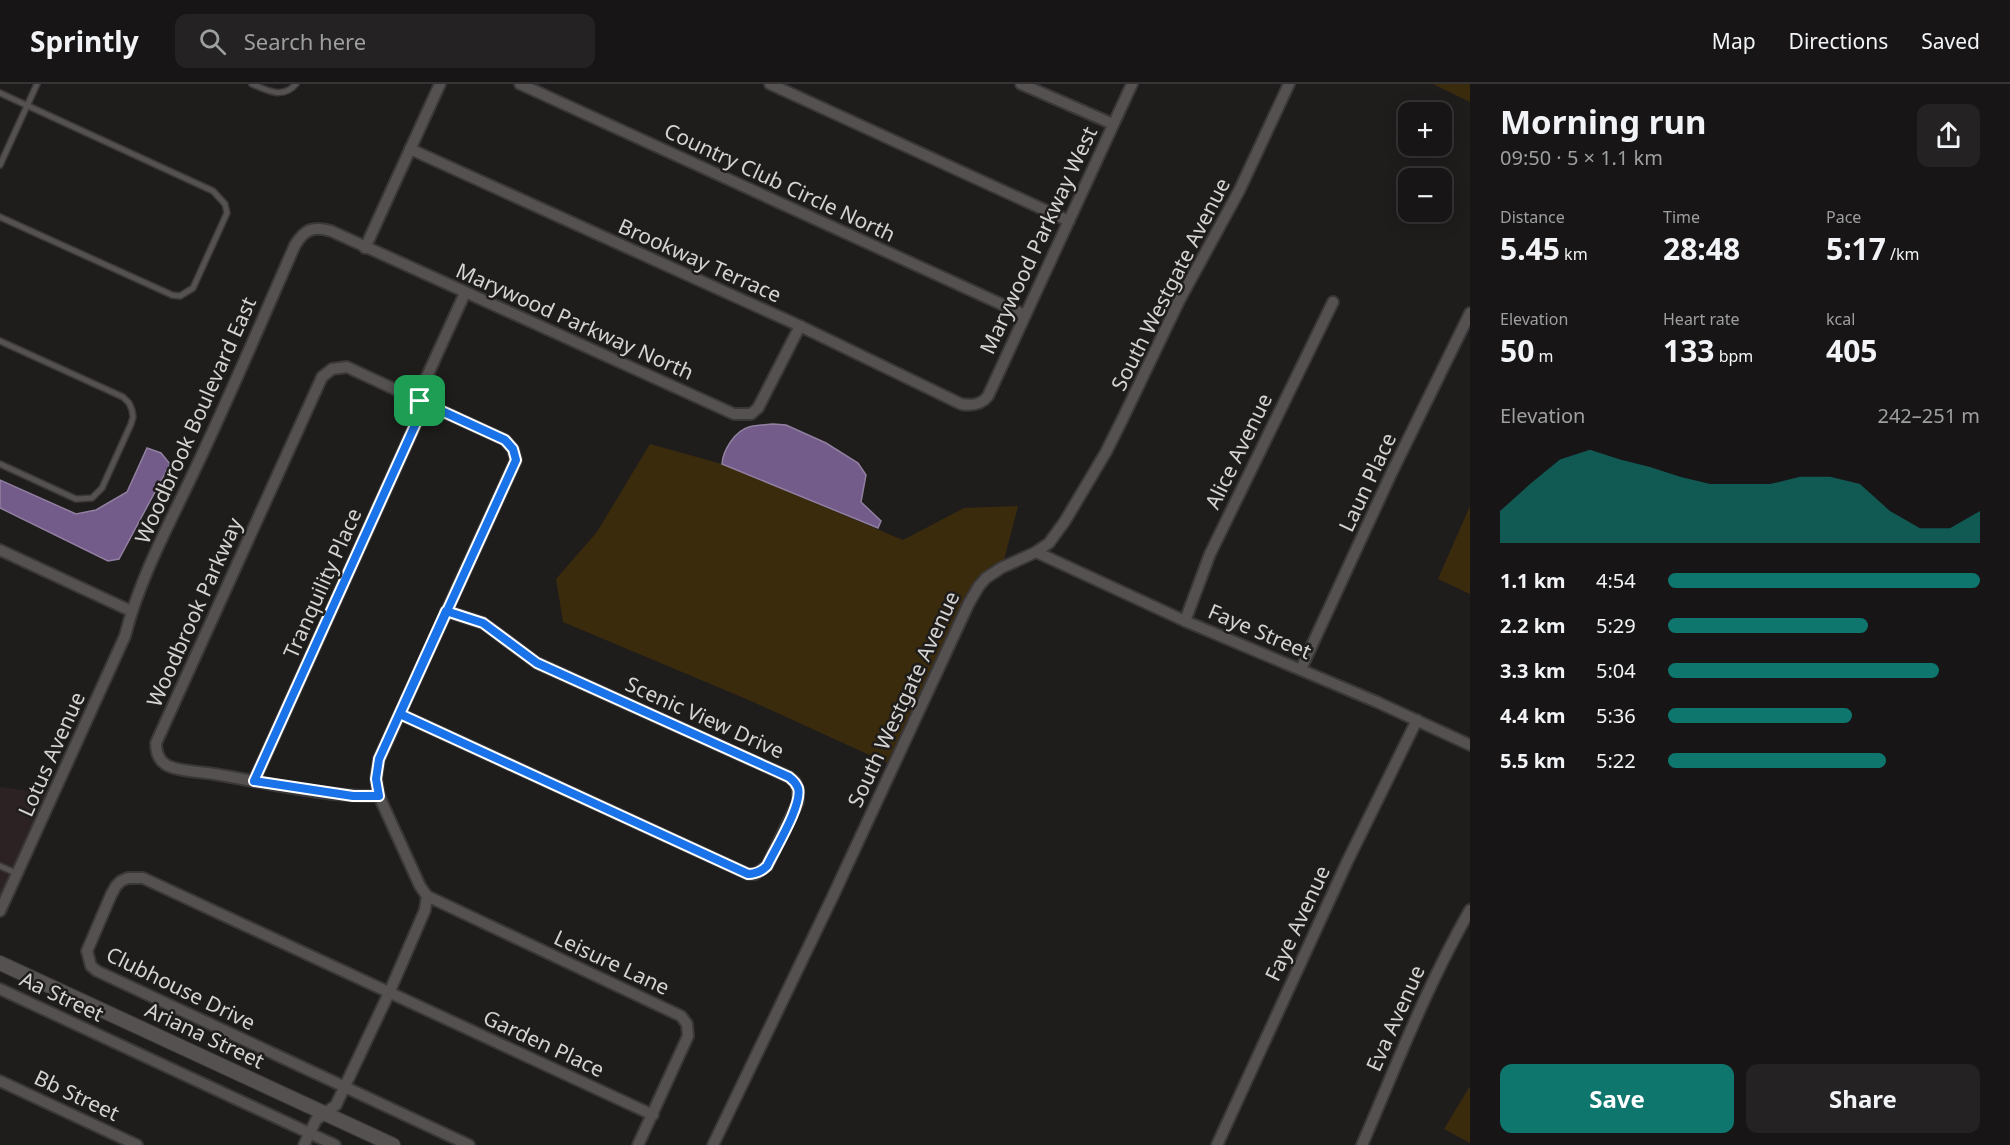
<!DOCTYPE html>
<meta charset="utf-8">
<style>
:root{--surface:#171515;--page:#242222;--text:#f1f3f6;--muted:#9e9fa0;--line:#363434;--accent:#0f766e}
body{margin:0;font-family:"Noto Sans",sans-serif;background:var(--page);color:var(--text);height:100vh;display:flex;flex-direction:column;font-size:22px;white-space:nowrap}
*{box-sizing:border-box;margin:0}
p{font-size:20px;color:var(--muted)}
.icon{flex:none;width:33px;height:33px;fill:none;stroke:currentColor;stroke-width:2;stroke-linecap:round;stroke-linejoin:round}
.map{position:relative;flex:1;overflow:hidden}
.drawer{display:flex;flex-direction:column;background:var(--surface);width:540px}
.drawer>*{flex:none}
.tools{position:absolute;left:1398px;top:18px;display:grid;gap:12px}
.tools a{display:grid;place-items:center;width:54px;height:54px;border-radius:12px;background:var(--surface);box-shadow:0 3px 15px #0003,0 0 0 2px var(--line);font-size:30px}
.pin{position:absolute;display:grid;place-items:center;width:51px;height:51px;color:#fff;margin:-26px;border-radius:12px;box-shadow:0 3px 9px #0006}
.round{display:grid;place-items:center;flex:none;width:63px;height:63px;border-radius:12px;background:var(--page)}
.overview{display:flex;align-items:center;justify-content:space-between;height:102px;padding:0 30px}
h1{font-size:33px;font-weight:700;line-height:45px}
.stats{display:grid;grid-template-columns:repeat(3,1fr);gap:9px;height:102px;padding:6px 30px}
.stats div{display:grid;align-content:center}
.stats b{font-size:30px;font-weight:700}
.stats small{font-size:16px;font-weight:400}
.stats p{font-size:16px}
.chart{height:168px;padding:12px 30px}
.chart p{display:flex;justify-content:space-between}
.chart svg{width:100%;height:108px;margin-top:6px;fill:var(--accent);opacity:.7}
.button{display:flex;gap:12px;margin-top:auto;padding:12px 30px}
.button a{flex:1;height:69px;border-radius:12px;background:var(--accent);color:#fff;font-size:24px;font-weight:700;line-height:69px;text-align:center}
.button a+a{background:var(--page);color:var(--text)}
ul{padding:0 30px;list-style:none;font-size:20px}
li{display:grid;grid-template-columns:96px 72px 1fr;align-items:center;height:45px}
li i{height:15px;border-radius:8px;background:var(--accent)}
header{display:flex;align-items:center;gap:36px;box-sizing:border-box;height:84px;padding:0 30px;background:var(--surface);border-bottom:2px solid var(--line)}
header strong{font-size:28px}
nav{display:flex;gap:33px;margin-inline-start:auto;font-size:21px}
.search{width:420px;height:54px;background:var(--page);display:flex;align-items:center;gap:15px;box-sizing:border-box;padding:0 21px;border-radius:12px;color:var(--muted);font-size:22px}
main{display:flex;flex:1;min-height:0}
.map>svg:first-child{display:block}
</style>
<header>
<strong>Sprintly</strong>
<div class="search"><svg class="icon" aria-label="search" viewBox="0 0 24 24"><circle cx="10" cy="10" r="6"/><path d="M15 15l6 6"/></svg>Search here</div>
<nav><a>Map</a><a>Directions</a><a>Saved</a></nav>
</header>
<main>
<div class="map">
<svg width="1470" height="1061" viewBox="0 0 1470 1061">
<rect width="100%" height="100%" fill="#1f1c1c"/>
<polygon fill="#2c2223" points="0,703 48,709 0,814"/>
<g fill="#3b2b0d">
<polygon points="1433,0 1470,0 1470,18"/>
<path d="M650,360L722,380L903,456L964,424L1018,422L1004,476C985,484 974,498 964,515L887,679L751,617L563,538L556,495L597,448Z"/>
<polygon points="1470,422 1470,510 1438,495"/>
<polygon points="1470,1002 1470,1059 1444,1045"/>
</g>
<g fill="#735c8a" stroke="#9180a0" stroke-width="1.5">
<path d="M773,340L786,341L826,359L858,379L866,391L861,418L881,437L878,444L722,380C723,366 735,347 749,343C757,341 765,341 773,340Z"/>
<polygon points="147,364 161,369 170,380 119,475 108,477 0,424 0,396 76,430 96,426 127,408"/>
</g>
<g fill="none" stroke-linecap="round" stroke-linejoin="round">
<g stroke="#3a3738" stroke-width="8">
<g id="service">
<path d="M252,0C268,7 283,15 296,0"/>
<polyline points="0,9 213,107 225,120 227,129 193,204 180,212 172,211 0,133"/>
<polyline points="0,81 37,0"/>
<polyline points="0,257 123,313 129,319 132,326 133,333 131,340 102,404 92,414 76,415 0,380"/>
<polyline points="0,782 18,790"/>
</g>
</g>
<g stroke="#3a3738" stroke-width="14">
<g id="minor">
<polyline points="520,0 1025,231"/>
<polyline points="770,0 1069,137"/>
<polyline points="1021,0 1113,40"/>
<path d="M410,65L800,242L961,320C972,322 981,321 988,312L1132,0"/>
<polyline points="365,164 440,0"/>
<polyline points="0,466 131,527"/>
<polyline points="1036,468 1185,537 1377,618 1470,661"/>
<polyline points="1185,537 1210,470 1333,218"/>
<polyline points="1301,585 1391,390 1470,229"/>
<polyline points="400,630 748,790 755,790 767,782 798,718 798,705 795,698 789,693 537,579 483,539 446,527"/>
<path d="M254,697L421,328L420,317L347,283L332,285L322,293L156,659C156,667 158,675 165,680C174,687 202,688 214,690C268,699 324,713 379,712"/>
<polyline points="427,812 681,932 687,940 688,952 638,1061"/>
<path d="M0,827L125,552C140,492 172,435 198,379C232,307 263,234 295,161C305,145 313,142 331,147L734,330H751L758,324L800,242"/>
<polyline points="0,905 335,1061"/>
<polyline points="0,997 137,1061"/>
<polyline points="304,1061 316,1036 336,1021 389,909 425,826 427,812 420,802 379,712 376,695 379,675 516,376 513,365 505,356 420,317 423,301 465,209"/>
<polyline points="469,1061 97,887 91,882 87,867 111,811 116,802 121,797 128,794 143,794 653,1031"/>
<polyline points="713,1061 832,814 969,519 979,502 986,494 1001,484 1036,468 1049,459 1065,437 1106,368 1123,334 1179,217 1239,107 1289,0"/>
<polyline points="1217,1061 1347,778 1417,636"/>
<path d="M1362,1061C1396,982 1427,901 1470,826"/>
</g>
</g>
<g stroke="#3a3738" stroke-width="16">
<polyline id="tertiary" points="0,879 393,1061"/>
</g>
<use href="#service" stroke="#555151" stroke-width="5"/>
<use href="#minor" stroke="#555151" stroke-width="10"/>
<use href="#tertiary" stroke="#555151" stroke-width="14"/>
</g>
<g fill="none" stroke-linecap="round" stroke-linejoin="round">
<g stroke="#fff" stroke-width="12">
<path id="route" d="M420,317L505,356L513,365L516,376L400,630L748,790C756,790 761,788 767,782C775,765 803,720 798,704C796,699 793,696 789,693L537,579L483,539L446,527L379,675L376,695L379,712H353L254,697L421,328L420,317"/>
</g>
<use href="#route" stroke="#1a73e8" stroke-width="8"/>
</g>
<g text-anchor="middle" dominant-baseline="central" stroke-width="5" stroke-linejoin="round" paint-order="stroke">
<g font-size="21" fill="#d6d3d3" stroke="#1f1c1c">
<text transform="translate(780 98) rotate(25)">Country Club Circle North</text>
<text transform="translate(1038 156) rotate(-65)">Marywood Parkway West</text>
<text transform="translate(700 176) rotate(24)">Brookway Terrace</text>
<text transform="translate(1170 200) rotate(-63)">South Westgate Avenue</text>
<text transform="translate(575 237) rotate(24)">Marywood Parkway North</text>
<text transform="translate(195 336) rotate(-66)">Woodbrook Boulevard East</text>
<text transform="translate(1238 367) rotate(-64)">Alice Avenue</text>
<text transform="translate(1367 398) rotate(-65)">Laun Place</text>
<text transform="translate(322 499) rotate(-66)">Tranquility Place</text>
<text transform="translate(194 528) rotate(-66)">Woodbrook Parkway</text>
<text transform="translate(1260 547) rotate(23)">Faye Street</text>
<text transform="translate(903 615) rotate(-65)">South Westgate Avenue</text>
<text transform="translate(705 633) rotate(24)">Scenic View Drive</text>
<text transform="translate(51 670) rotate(-66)">Lotus Avenue</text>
<text transform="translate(1297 839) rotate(-65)">Faye Avenue</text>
<text transform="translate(612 878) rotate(25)">Leisure Lane</text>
<text transform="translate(181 904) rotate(26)">Clubhouse Drive</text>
<text transform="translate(62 912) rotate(25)">Aa Street</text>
<text transform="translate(1395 934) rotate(-66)">Eva Avenue</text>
<text transform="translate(205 951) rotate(25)">Ariana Street</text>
<text transform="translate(544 959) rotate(25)">Garden Place</text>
<text transform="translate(77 1011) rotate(25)">Bb Street</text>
</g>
</g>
</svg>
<div class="tools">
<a>+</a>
<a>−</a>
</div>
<div class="pin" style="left:420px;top:317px;background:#1e9e55"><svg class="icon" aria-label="arrive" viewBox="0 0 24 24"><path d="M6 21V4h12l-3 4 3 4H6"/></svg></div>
</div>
<section class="drawer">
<div class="overview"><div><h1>Morning run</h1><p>09:50 · 5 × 1.1 km</p></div><a class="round"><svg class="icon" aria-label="share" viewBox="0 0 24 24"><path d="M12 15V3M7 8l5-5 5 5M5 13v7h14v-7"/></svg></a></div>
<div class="stats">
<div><p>Distance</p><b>5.45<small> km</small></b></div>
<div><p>Time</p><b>28:48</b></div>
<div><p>Pace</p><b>5:17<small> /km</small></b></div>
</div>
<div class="stats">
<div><p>Elevation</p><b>50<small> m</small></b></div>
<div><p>Heart rate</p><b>133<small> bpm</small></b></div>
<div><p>kcal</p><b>405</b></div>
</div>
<div class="chart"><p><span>Elevation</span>242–251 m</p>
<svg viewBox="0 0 160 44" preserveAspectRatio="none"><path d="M0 44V31L10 20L20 10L30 6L40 10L50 13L60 17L70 20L80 20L90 20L100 17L110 17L120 20L130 31L140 38L150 38L160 31V44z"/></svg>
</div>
<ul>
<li><b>1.1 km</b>4:54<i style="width:100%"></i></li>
<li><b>2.2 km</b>5:29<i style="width:64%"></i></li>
<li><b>3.3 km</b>5:04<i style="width:87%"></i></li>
<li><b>4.4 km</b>5:36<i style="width:59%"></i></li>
<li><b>5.5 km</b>5:22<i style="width:70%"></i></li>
</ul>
<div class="button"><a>Save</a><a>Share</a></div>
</section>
</main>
